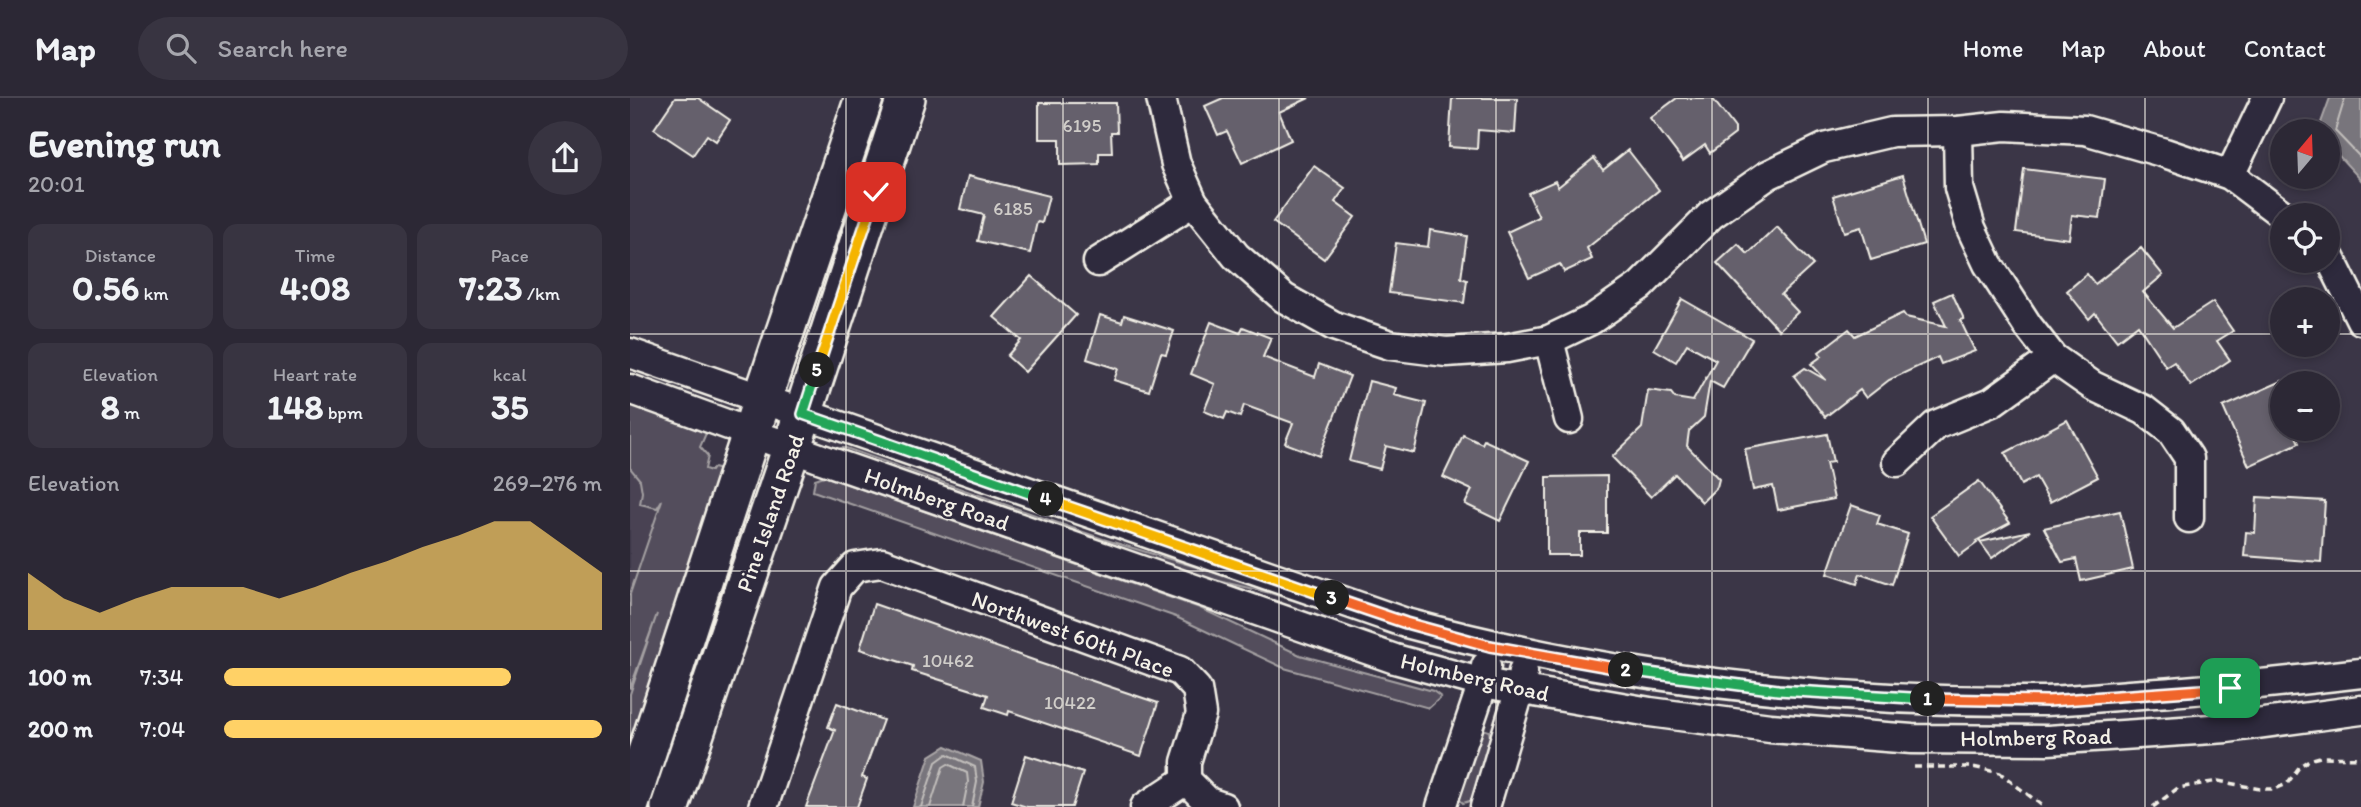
<!DOCTYPE html>
<meta charset="utf-8">
<style>
:root{--surface:#2c2835;--page:#383441;--text:#f1f3f6;--muted:#a6a6ad;--line:#484450;--accent:#ffd166}
body{margin:0;font-family:Itim,sans-serif;background:var(--page);color:var(--text);height:100vh;display:flex;flex-direction:column;font-size:26px;white-space:nowrap}
*{box-sizing:border-box;margin:0}
p{font-size:23px;color:var(--muted)}
.icon{flex:none;width:38px;height:38px;fill:none;stroke:currentColor;stroke-width:2;stroke-linecap:round;stroke-linejoin:round}
.map{position:relative;flex:1;overflow:hidden}
.details{display:flex;flex-direction:column;background:var(--surface);width:630px}
.details>*{flex:none}
.needle{width:46px;rotate:19deg}
.buttons{position:absolute;left:1640px;top:21px;display:grid;gap:14px}
.buttons a{display:grid;place-items:center;width:70px;height:70px;border-radius:50%;background:var(--surface);box-shadow:0 4px 10px #0003,0 0 0 2px var(--line);font-size:35px}
.pin{position:absolute;display:grid;place-items:center;width:60px;height:60px;color:#fff;margin:-30px;border-radius:14px;box-shadow:0 4px 10px #0006}
.km{position:absolute;width:35px;height:35px;margin:-18px;border-radius:50%;background:#222;color:#fff;font-size:19px;line-height:35px;text-align:center}
.round{display:grid;place-items:center;flex:none;width:74px;height:74px;border-radius:37px;background:var(--page)}
.summary{display:flex;align-items:center;justify-content:space-between;height:119px;padding:0 28px}
h1{font-size:38px;font-weight:700;line-height:52px}
.metrics{display:grid;grid-template-columns:repeat(3,1fr);gap:10px;height:119px;padding:7px 28px}
.metrics div{display:grid;align-content:center;border-radius:14px;background:var(--page);text-align:center}
.metrics b{font-size:35px;font-weight:700}
.metrics small{font-size:19px;font-weight:400}
.metrics p{font-size:19px}
.chart{height:196px;padding:14px 28px}
.chart p{display:flex;justify-content:space-between}
.chart svg{width:100%;height:126px;margin-top:7px;fill:var(--accent);opacity:.7}
ul{padding:0 28px;list-style:none;font-size:23px}
li{display:grid;grid-template-columns:112px 84px 1fr;align-items:center;height:52px}
li i{height:18px;border-radius:9px;background:var(--accent)}
header{display:flex;align-items:center;gap:42px;box-sizing:border-box;height:98px;padding:0 35px;background:var(--surface);border-bottom:2px solid var(--line)}
header strong{font-size:33px}
nav{display:flex;gap:38px;margin-inline-start:auto;font-size:24px}
.search{width:490px;height:63px;background:var(--page);display:flex;align-items:center;gap:18px;box-sizing:border-box;padding:0 24px;border-radius:38px;color:var(--muted);font-size:26px}
main{display:flex;flex:1;min-height:0}
.map>svg:first-child{display:block}
</style>
<header>
<strong>Map</strong>
<div class="search"><svg class="icon" aria-label="search" viewBox="0 0 24 24"><circle cx="10" cy="10" r="6"/><path d="M15 15l6 6"/></svg>Search here</div>
<nav><a>Home</a><a>Map</a><a>About</a><a>Contact</a></nav>
</header>
<main>
<section class="details">
<div class="summary"><div><h1>Evening run</h1><p>20:01</p></div><a class="round"><svg class="icon" aria-label="share" viewBox="0 0 24 24"><path d="M12 15V3M7 8l5-5 5 5M5 13v7h14v-7"/></svg></a></div>
<div class="metrics">
<div><p>Distance</p><b>0.56<small> km</small></b></div>
<div><p>Time</p><b>4:08</b></div>
<div><p>Pace</p><b>7:23<small> /km</small></b></div>
</div>
<div class="metrics">
<div><p>Elevation</p><b>8<small> m</small></b></div>
<div><p>Heart rate</p><b>148<small> bpm</small></b></div>
<div><p>kcal</p><b>35</b></div>
</div>
<div class="chart"><p><span>Elevation</span>269–276 m</p>
<svg viewBox="0 0 160 44" preserveAspectRatio="none"><path d="M0 44V24L10 33L20 38L30 33L40 29L50 29L60 29L70 33L80 29L90 24L100 20L110 15L120 11L130 6L140 6L150 15L160 24V44z"/></svg>
</div>
<ul>
<li><b>100 m</b>7:34<i style="width:76%"></i></li>
<li><b>200 m</b>7:04<i style="width:100%"></i></li>
</ul>
</section>
<div class="map">
<svg width="1731" height="709" viewBox="0 0 1731 709">
<rect width="100%" height="100%" fill="#3b3647"/>
<filter id="ink" filterUnits="userSpaceOnUse"><feTurbulence type="fractalNoise" baseFrequency=".0143" numOctaves="2"/><feDisplacementMap in="SourceGraphic" scale="14" xChannelSelector="R" yChannelSelector="G"/><feConvolveMatrix kernelMatrix="1 2 1 2 8 2 1 2 1" color-interpolation-filters="sRGB"/></filter>
<g filter="url(#ink)">
<polygon fill="#484352" points="0,338 36,390 0,496"/>
<g fill="#534e5c" stroke="#a4a0a2" stroke-width="2">
<polygon points="0,305 77,333 70,349 78,358 75,371 81,373 83,370 95,373 0,654 0,596 27,516 0,591 0,496 32,402 27,410 10,406 12,394 10,382 0,370"/>
<polygon points="211,350 216,350 473,441 732,519 724,522 640,495 555,475 212,353"/>
<polygon points="194,378 570,510 670,557 803,593 811,599 799,610 654,570 546,519 183,393 185,381"/>
<polygon points="850,630 859,633 860,639 843,702 833,705 830,702 830,694"/>
</g>
<g fill="#78747b" stroke="#aaa6a7" stroke-width="2">
<polygon points="1700,0 1731,0 1731,82 1698,46 1698,33 1688,33"/>
<polygon points="316,648 351,663 354,684 348,709 283,709 300,658"/>
</g>
<g fill="none" stroke-linecap="round" stroke-linejoin="round">
<g stroke="#c2bfbc" stroke-width="2">
<polyline points="1715,0 1705,33 1731,60"/>
<polyline points="291,709 306,664 317,656 345,669 347,684 342,709"/>
<polyline points="300,709 313,669 318,666 337,675 338,684 333,709"/>
</g>
</g>
<g fill="#65616c" stroke="#f4f1e8" stroke-width="2">
<polygon points="45,0 68,0 100,22 86,43 77,37 63,57 24,31"/>
<polygon points="593,0 679,0 649,14 661,42 612,65 597,33 588,37 575,8"/>
<polygon points="822,0 887,0 885,35 848,32 847,51 819,49"/>
<polygon points="1047,0 1082,0 1105,30 1105,36 1080,55 1075,47 1053,63 1020,20"/>
<polygon points="409,5 486,5 487,34 481,34 482,55 469,55 469,66 430,67 430,41 409,41"/>
<polygon points="998,52 1029,92 957,150 962,161 934,174 930,166 899,180 877,134 909,119 898,95 925,83 928,89 964,60 973,72"/>
<polygon points="684,68 715,90 705,104 725,119 694,161 643,124"/>
<polygon points="1394,71 1475,81 1470,120 1442,117 1439,141 1386,134"/>
<polygon points="1273,77 1294,146 1241,162 1231,129 1214,134 1203,98"/>
<polygon points="338,78 419,98 412,125 407,124 400,155 348,143 354,117 330,111"/>
<polygon points="1147,129 1183,167 1151,196 1168,214 1149,232 1087,165 1108,146 1118,156"/>
<polygon points="800,132 837,138 831,180 837,182 834,205 759,195 766,145 798,149"/>
<polygon points="1511,150 1533,177 1513,194 1543,230 1583,204 1603,233 1587,243 1600,262 1561,288 1544,264 1536,269 1508,227 1487,243 1465,215 1459,221 1437,193 1457,176 1465,186"/>
<polygon points="401,178 446,217 395,274 377,258 391,242 364,219"/>
<polygon points="1322,195 1334,221 1330,222 1345,253 1311,266 1308,259 1259,282 1236,300 1230,292 1195,319 1164,278 1175,270 1196,282 1181,266 1192,258 1189,254 1219,231 1225,238 1273,215 1276,219 1316,228 1304,203"/>
<polygon points="1052,201 1122,241 1093,290 1080,283 1074,319 1059,333 1057,348 1089,381 1087,389 1072,404 1045,376 1021,399 982,359 1012,330 1018,292 1041,295 1045,300 1063,303 1086,262 1057,246 1046,264 1024,251"/>
<polygon points="470,217 492,224 494,217 544,233 536,256 531,255 519,293 484,282 488,271 457,261"/>
<polygon points="581,224 610,235 613,229 641,240 633,259 685,279 689,266 720,278 689,358 655,345 663,325 614,307 610,319 597,314 594,321 574,313 585,286 561,276"/>
<polygon points="739,283 766,290 764,297 796,305 784,355 756,348 750,371 719,363"/>
<polygon points="1652,283 1652,331 1663,331 1669,345 1619,368 1593,309"/>
<polygon points="1437,322 1468,379 1420,404 1406,379 1391,387 1375,355"/>
<polygon points="1197,336 1203,364 1196,365 1204,401 1148,412 1143,388 1123,392 1115,351"/>
<polygon points="833,337 852,346 854,342 899,363 870,423 835,406 842,392 813,379"/>
<polygon points="977,378 977,435 950,435 950,457 917,457 917,379"/>
<polygon points="1349,383 1380,425 1346,443 1347,445 1329,458 1300,418"/>
<polygon points="1627,399 1695,403 1691,464 1614,458 1616,434 1625,435"/>
<polygon points="1221,407 1250,417 1247,426 1278,436 1262,487 1230,476 1227,486 1197,476"/>
<polygon points="1490,413 1503,471 1451,483 1446,461 1432,464 1414,430"/>
<polygon points="1400,433 1362,460 1350,444"/>
<polygon points="244,506 406,563 406,564 528,605 511,658 379,613 378,617 354,609 358,597 282,573 283,568 230,551"/>
<polygon points="207,605 253,622 232,679 237,681 227,709 176,709 205,632 198,629"/>
<polygon points="396,657 453,675 442,709 397,709 381,704"/>
</g>
<g fill="none" stroke-linecap="round" stroke-linejoin="round">
<g stroke="#f4f1e8" stroke-width="33">
<g id="minor">
<polyline points="531,0 546,66 563,104 606,158 654,200 704,228 760,247 816,254 877,250 919,242 961,222 1010,188 1081,117 1138,77 1194,50 1262,34 1328,33 1374,28 1455,32 1535,55 1600,77 1653,117"/>
<polyline points="1328,33 1329,90 1341,130 1358,166 1398,228 1423,260 1463,288 1514,312 1541,333 1559,360 1559,420"/>
<polyline points="1600,77 1637,0"/>
<polyline points="1698,156 1731,222"/>
<polyline points="468,164 563,104"/>
<polyline points="919,242 939,321"/>
<path d="M0,255L776,525C984,581 1200,605 1415,603C1443,602 1471,599 1499,597C1577,592 1654,584 1731,575"/>
<polyline points="0,291 192,361 765,561 853,585 1020,614 1140,630 1282,641 1418,642 1597,630 1731,612"/>
<polyline points="1267,364 1306,327 1362,304 1423,260"/>
<polyline points="133,709 207,489 225,469 252,465 550,573 567,591 571,616 556,664 556,682 578,704 593,709"/>
<polyline points="515,709 556,682"/>
<polyline points="811,709 853,585 856,568"/>
<polyline points="855,709 890,591 893,574"/>
</g>
</g>
<g stroke="#f4f1e8" stroke-width="42">
<g id="major">
<polyline points="0,706 132,302 234,0"/>
<polyline points="40,709 173,316 276,0"/>
</g>
</g>
<g stroke="#f4f1e8" stroke-width="3.5" stroke-dasharray="7 5" stroke-linecap="butt">
<polyline points="1284,669 1343,669 1370,675 1414,709"/>
<polyline points="1523,709 1548,690 1588,683 1630,691 1645,691 1657,686 1670,668 1679,662 1690,659 1731,660"/>
</g>
<use href="#minor" stroke="#2f2a3d" stroke-width="28"/>
<use href="#major" stroke="#2f2a3d" stroke-width="37"/>
</g>
</g>
<g fill="none" stroke-linecap="round" stroke-linejoin="round" filter="url(#ink)">
<g stroke="#fff" stroke-width="14">
<polyline id="split-1" points="1298,601 1418,603 1600,590"/>
</g>
<g stroke="#fff" stroke-width="14">
<polyline id="split-2" points="996,572 1148,592 1298,601"/>
</g>
<g stroke="#fff" stroke-width="14">
<polyline id="split-3" points="702,500 776,525 860,548 996,572"/>
</g>
<g stroke="#fff" stroke-width="14">
<polyline id="split-4" points="416,401 702,500"/>
</g>
<g stroke="#fff" stroke-width="14">
<polyline id="split-5" points="187,272 173,316 416,401"/>
</g>
<g stroke="#fff" stroke-width="14">
<polyline id="split-6" points="187,272 246,94"/>
</g>
<use href="#split-1" stroke="#f0652b" stroke-width="9"/>
<use href="#split-2" stroke="#22a559" stroke-width="9"/>
<use href="#split-3" stroke="#f0652b" stroke-width="9"/>
<use href="#split-4" stroke="#f5b400" stroke-width="9"/>
<use href="#split-5" stroke="#22a559" stroke-width="9"/>
<use href="#split-6" stroke="#f5b400" stroke-width="9"/>
</g>
<path fill="none" stroke="#f4f1e8" stroke-width="2" stroke-opacity="0.55" d="M216,0V709M433,0V709M649,0V709M866,0V709M1082,0V709M1298,0V709M1515,0V709M0,236H1652M1698,236H1731M0,473H1731"/>
<g text-anchor="middle" dominant-baseline="central" stroke-width="5" stroke-linejoin="round" paint-order="stroke">
<g font-size="19" fill="#d0cdc9">
<text x="452" y="27">6195</text>
<text x="383" y="110">6185</text>
<text x="318" y="562">10462</text>
<text x="440" y="604">10422</text>
</g>
<g font-size="23" fill="#f4f1e8" stroke="#2f2a3d">
<text transform="translate(307 401) rotate(19)">Holmberg Road</text>
<text transform="translate(140 415) rotate(-71)">Pine Island Road</text>
<text transform="translate(443 536) rotate(20)">Northwest 60th Place</text>
<text transform="translate(845 579) rotate(13)">Holmberg Road</text>
<text transform="translate(1406 639) rotate(-1)">Holmberg Road</text>
</g>
</g>
</svg>
<div class="buttons">
<a><svg class="needle" viewBox="-14 -14 28 28"><path d="M0-13l5 13h-10z" fill="#e53935"/><path d="M0 13l5-13h-10z" fill="#a6a6ad"/></svg></a>
<a><svg class="icon" aria-label="locate" viewBox="0 0 24 24"><circle cx="12" cy="12" r="6"/><path d="M12 2v4M12 18v4M2 12h4M18 12h4"/></svg></a>
<a>+</a>
<a>−</a>
</div>
<div class="pin" style="left:1600px;top:590px;background:#1e9e55"><svg class="icon" aria-label="arrive" viewBox="0 0 24 24"><path d="M6 21V4h12l-3 4 3 4H6"/></svg></div>
<div class="pin" style="left:246px;top:94px;background:#d93025"><svg class="icon" aria-label="check" viewBox="0 0 24 24"><path d="M5 12l5 5 9-10"/></svg></div>
<b class="km" style="left:1298px;top:601px">1</b>
<b class="km" style="left:996px;top:572px">2</b>
<b class="km" style="left:702px;top:500px">3</b>
<b class="km" style="left:416px;top:401px">4</b>
<b class="km" style="left:187px;top:272px">5</b>
</div>
</main>
